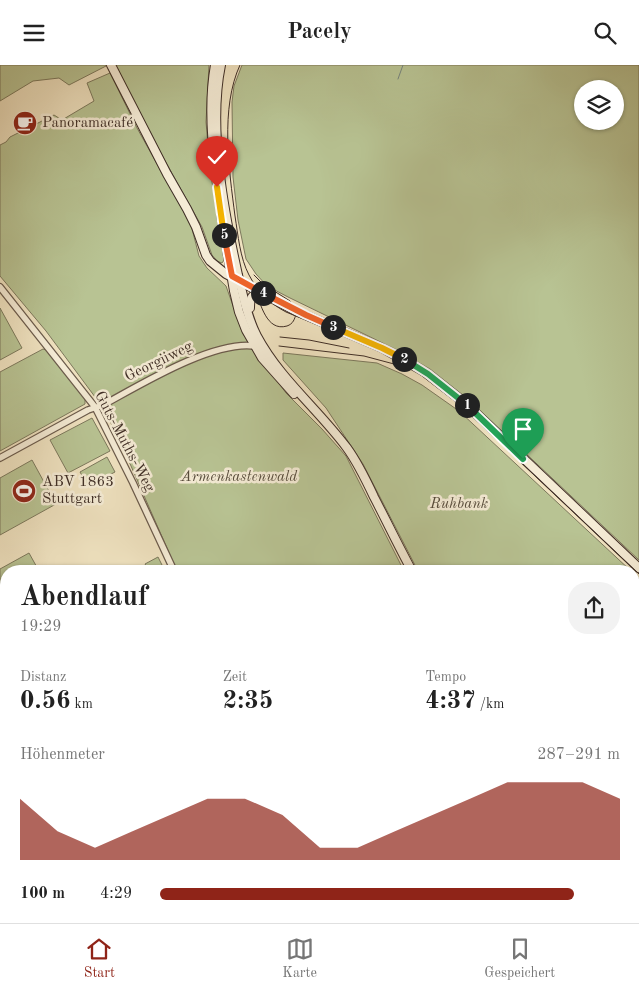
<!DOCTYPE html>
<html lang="de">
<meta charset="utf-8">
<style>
:root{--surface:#fff;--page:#f2f2f2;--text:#222;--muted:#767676;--line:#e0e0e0;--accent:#8f2418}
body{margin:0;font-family:"Old Standard TT",serif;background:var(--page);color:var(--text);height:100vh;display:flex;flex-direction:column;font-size:19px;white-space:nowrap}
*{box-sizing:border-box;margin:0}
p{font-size:16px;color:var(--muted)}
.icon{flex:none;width:28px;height:28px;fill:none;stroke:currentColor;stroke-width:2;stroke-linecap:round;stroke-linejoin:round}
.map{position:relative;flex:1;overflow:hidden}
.details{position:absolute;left:0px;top:500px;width:640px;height:359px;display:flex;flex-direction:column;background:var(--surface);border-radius:20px 20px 0 0;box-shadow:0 1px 4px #0004}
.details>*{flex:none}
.tools{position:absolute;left:574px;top:15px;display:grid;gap:10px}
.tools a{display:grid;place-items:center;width:50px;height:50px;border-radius:50%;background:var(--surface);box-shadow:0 1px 4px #0004;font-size:25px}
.pin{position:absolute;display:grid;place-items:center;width:42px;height:42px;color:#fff;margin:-51px -21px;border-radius:50% 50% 50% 0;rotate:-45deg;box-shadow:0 0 5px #0007}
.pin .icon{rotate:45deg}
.km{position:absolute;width:25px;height:25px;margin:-12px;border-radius:50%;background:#222;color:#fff;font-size:14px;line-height:25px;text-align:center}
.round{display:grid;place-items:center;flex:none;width:52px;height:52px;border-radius:20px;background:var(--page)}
.overview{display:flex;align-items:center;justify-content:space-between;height:85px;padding:0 20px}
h1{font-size:28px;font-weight:600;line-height:38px}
.metrics{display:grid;grid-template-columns:repeat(3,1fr);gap:8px;height:85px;padding:5px 20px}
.metrics div{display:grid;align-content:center}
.metrics b{font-size:25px;font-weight:600}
.metrics small{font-size:14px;font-weight:400}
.metrics p{font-size:14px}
.chart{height:140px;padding:10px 20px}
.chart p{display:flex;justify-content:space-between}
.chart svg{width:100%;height:90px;margin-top:5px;fill:var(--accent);opacity:.7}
ul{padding:0 20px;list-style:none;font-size:16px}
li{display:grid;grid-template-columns:80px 60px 1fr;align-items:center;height:38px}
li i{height:12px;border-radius:6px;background:var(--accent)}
header{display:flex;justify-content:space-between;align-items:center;height:65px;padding:0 20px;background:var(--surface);font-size:22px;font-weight:600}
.menu{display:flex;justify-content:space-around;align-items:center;height:70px;border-top:1px solid var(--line);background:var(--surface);font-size:14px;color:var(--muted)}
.menu a{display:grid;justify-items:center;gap:2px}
.menu .selected{color:var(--accent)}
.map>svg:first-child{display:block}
</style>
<header><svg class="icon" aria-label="menu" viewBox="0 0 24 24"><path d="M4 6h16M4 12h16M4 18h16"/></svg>Pacely<svg class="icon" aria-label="search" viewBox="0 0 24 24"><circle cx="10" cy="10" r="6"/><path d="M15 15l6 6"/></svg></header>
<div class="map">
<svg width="639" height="858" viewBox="0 0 639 858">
<rect width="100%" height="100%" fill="#efe2c0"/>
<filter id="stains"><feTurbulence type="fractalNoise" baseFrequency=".004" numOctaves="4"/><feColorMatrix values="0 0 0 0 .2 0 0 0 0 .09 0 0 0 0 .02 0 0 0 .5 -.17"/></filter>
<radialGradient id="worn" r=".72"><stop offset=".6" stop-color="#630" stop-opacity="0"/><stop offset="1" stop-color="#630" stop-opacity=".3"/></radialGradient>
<g fill="#b8c393" stroke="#7c785c" fill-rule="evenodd">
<polygon points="0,0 105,0 106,1 69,20 59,13 33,16 0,36"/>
<polygon points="115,0 209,0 206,57 210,104 224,195 222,198 217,196 212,190 202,162 164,94"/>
<path d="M242,0H639V495L469,335L430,304L397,285L288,232L267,221L256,209L246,194L238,155L233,112L232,37L234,21ZM582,24H615V56H582Z"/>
<polygon points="110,8 137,63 191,160 199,191 207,203 226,221 243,269 286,328 322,364 346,391 404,506 177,506 117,369 101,340 46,266 0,211 0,80 6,77 10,72 54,50 62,55 94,36 87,18"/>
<polygon points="0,243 22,283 0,295"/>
<polygon points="43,284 46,285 85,333 85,339 0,386 0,307"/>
<polygon points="283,288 377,298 402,309 422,320 459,346 631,506 418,506 363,399 326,343 283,295"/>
<polygon points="92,353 110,386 68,408 50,375"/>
<polygon points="107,392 115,407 88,421 80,407"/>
<polygon points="32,395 56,439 0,470 0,413"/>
<polygon points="29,488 39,506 6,506 6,551 0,554 0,504"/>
<polygon points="158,492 165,506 149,506 145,499"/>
<polygon points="634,509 639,514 639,858 543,858 542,853 634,852"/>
<polygon points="6,645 6,852 527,852 529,858 0,858 0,648"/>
</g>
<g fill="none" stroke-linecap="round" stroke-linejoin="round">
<g stroke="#76847e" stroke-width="1">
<polyline points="398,14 403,0"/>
<polyline points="514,852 516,858"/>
</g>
<g stroke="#6b5b4c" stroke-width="8">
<g id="minor">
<polyline points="0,222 95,342 133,418 174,506"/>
<path d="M0,393L88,345L103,340C140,320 213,275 255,281"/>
</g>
</g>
<g stroke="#3f2e26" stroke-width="10">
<g id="secondary">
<polyline points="111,0 167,109 187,144 196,162 206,190 210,196 226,209 296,246 382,283 428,309 465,338 639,503"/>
<path d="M221,0C208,63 224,147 238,210C243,230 247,252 257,271C280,314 318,344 347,383C358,398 366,415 374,432C387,457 399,482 412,506"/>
<path d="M215,101C211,68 209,33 215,0"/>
<polyline points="221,150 234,226 239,247 246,265 262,293 294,329"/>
<path d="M250,243C250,233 251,229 262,228"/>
<polyline points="535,852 536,858"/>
</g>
</g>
<use href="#minor" stroke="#f5ecd6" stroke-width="5.5"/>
<use href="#secondary" stroke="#f5ecd6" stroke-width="8"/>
<g stroke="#3f2e26" stroke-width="1">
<path d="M240,0C220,43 229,105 235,151C238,170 240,193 249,210C258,227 269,238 286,247L374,283L413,304L461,341L639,509"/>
<path d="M254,210L263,219L290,236L295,242L296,248C295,254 293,259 287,261C266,267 261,238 255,226"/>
<polyline points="280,272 309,275 349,283"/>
<polyline points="279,281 364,291 394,299"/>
</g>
</g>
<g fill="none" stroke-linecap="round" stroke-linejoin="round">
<g stroke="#fff" stroke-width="10">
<polyline id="split-1" points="467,340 523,394"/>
</g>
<g stroke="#fff" stroke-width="10">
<polyline id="split-2" points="404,294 428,309 467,340"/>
</g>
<g stroke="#fff" stroke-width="10">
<polyline id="split-3" points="333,262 382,283 404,294"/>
</g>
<g stroke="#fff" stroke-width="10">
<polyline id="split-4" points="263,228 306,250 333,262"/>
</g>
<g stroke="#fff" stroke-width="10">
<polyline id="split-5" points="224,170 232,211 263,228"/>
</g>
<g stroke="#fff" stroke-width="10">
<polyline id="split-6" points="217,122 224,170"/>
</g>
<use href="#split-1" stroke="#22a559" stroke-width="6"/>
<use href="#split-2" stroke="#22a559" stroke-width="6"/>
<use href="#split-3" stroke="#f5b400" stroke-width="6"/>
<use href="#split-4" stroke="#f0652b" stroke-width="6"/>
<use href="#split-5" stroke="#f0652b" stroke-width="6"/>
<use href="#split-6" stroke="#f5b400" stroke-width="6"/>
</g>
<defs>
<g id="cafe-disc" transform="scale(1.25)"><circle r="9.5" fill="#8f2418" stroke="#f5ecd6"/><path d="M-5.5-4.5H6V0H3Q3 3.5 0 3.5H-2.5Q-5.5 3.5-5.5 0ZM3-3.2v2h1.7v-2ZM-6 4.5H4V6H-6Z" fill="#fff"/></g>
<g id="stadium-disc" transform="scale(1.25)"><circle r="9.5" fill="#8f2418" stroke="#f5ecd6"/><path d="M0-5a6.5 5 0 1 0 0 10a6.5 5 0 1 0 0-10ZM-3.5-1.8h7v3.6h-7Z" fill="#fff"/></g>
</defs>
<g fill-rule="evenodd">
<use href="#cafe-disc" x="25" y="58"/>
<use href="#stadium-disc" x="24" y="426"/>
</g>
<g text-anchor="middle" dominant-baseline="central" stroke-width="5" stroke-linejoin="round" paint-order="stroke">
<g font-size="15" fill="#3f2e26" stroke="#f5ecd6" text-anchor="start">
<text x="42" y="58">Panoramacafé</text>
<text x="42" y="417">ABV 1863<tspan x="42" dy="17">Stuttgart</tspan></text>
</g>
<g font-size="15" fill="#3f2e26" stroke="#f5ecd6">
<text transform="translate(159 297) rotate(-26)">Georgiiweg</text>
<text transform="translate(124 377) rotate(62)">Guts-Muths-Weg</text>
</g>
<g font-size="15" font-style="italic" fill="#574c3c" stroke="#f5ecd6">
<text x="239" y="412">Armenkastenwald</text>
<text x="459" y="439">Ruhbank</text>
</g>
</g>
<rect width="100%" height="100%" filter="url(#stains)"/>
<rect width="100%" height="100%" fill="url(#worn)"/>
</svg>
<div class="tools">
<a><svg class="icon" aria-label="layers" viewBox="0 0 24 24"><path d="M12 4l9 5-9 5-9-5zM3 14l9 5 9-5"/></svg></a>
</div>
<div class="pin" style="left:523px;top:394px;background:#1e9e55"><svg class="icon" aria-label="arrive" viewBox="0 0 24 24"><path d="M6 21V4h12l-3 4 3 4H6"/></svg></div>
<div class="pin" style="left:217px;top:122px;background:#d93025"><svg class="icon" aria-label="check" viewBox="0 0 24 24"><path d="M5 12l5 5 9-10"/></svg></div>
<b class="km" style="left:467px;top:340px">1</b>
<b class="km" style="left:404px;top:294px">2</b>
<b class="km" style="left:333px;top:262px">3</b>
<b class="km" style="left:263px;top:228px">4</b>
<b class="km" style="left:224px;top:170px">5</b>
<section class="details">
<div class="overview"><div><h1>Abendlauf</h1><p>19:29</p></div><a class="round"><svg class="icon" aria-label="share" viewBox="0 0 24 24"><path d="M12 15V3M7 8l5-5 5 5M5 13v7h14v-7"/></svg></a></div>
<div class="metrics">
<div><p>Distanz</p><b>0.56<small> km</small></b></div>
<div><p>Zeit</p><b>2:35</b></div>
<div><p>Tempo</p><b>4:37<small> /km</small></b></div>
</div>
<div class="chart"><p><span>Höhenmeter</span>287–291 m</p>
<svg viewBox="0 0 160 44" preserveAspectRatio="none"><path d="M0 44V14L10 30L20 38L30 30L40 22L50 14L60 14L70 22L80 38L90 38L100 30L110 22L120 14L130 6L140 6L150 6L160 14V44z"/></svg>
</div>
<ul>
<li><b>100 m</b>4:29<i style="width:90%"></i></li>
</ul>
</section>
</div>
<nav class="menu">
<a class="selected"><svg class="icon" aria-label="home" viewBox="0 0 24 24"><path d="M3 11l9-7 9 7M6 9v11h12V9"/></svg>Start</a>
<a><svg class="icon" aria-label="map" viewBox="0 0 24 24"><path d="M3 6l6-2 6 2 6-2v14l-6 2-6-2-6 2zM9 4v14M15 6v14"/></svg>Karte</a>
<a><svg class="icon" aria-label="saved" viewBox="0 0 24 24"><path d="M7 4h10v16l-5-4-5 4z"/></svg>Gespeichert</a>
</nav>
